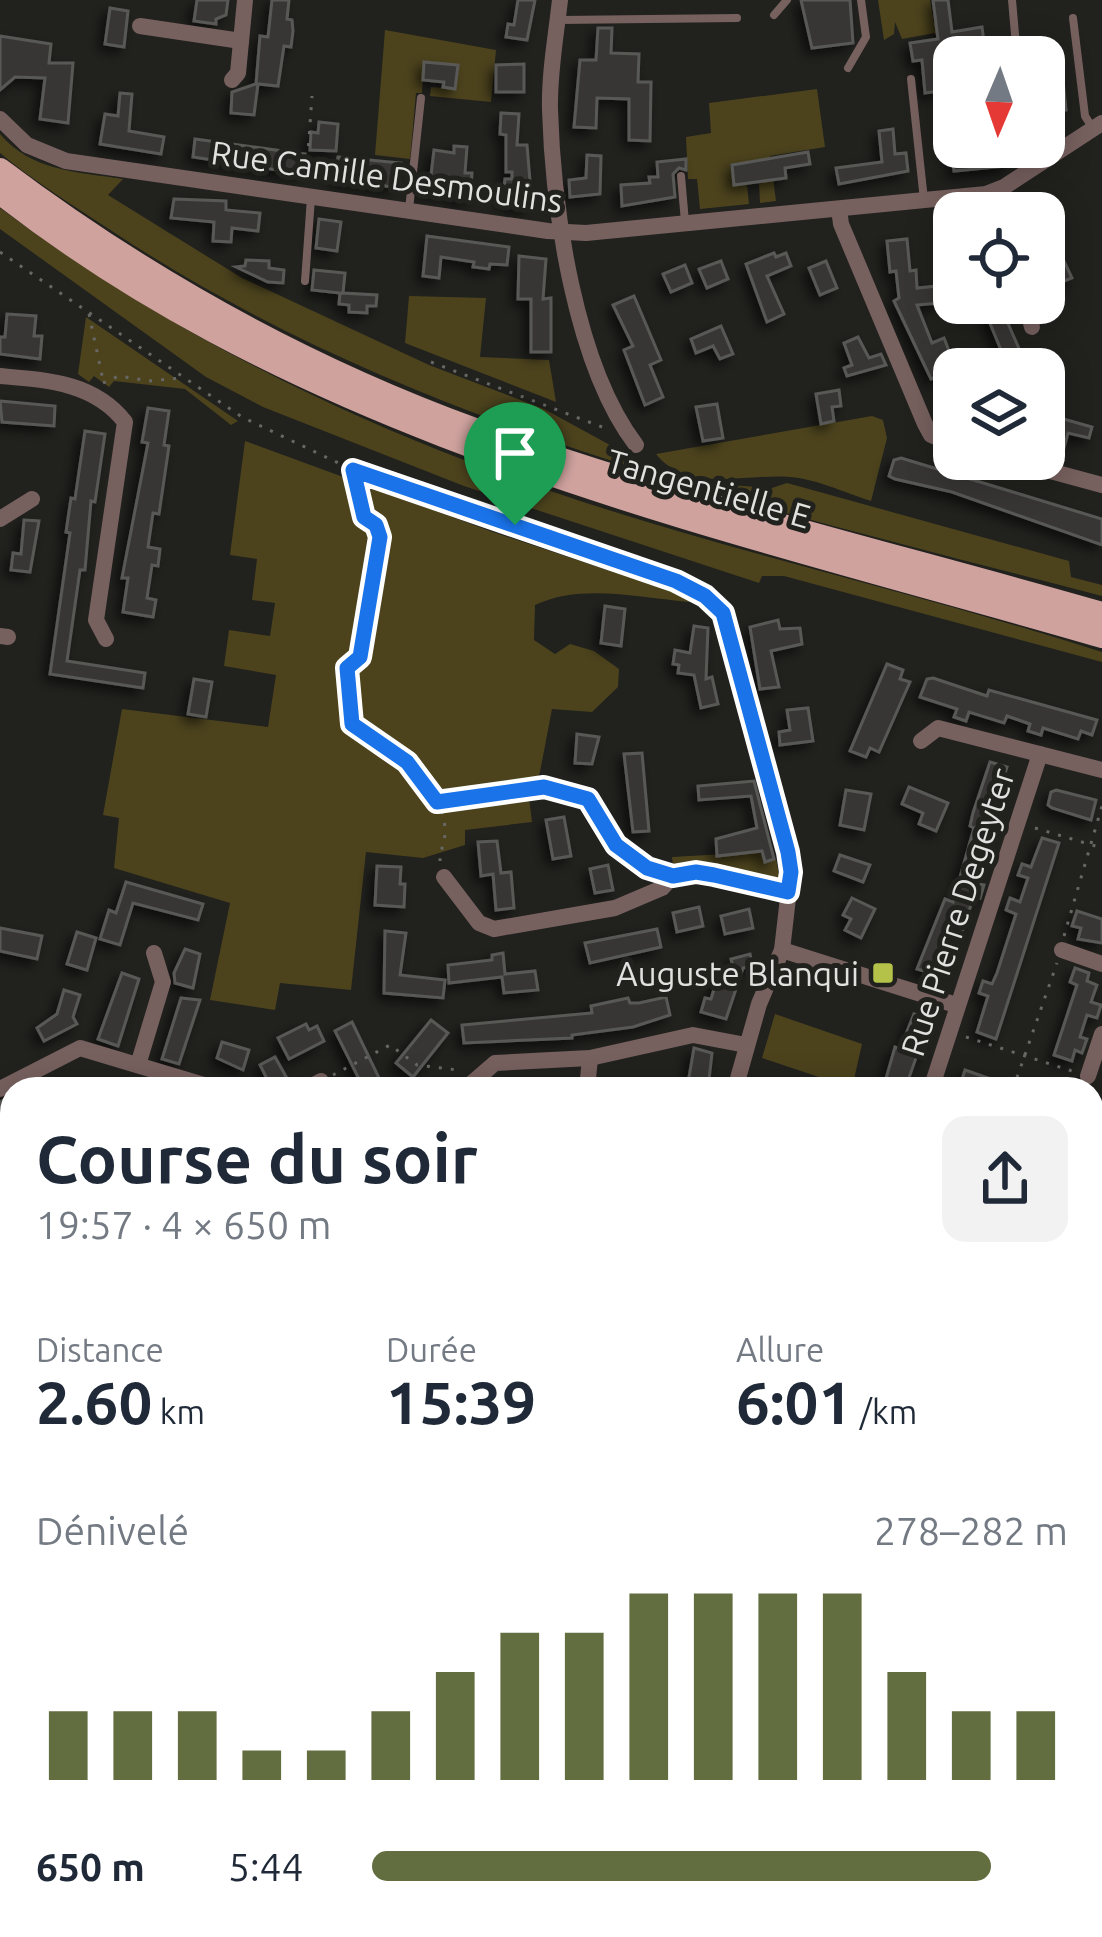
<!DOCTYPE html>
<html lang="fr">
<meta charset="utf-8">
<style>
:root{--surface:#fff;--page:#f2f2f3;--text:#1f2937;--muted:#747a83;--accent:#626e3f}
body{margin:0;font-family:Ubuntu,sans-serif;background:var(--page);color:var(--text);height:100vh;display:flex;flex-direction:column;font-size:45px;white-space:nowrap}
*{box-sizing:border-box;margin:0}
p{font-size:39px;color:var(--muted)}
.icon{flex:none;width:66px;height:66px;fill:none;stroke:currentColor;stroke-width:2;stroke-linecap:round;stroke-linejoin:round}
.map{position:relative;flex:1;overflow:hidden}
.side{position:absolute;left:0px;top:1077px;width:1104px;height:861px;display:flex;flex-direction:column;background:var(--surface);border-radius:36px 36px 0 0;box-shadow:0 6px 30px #0003}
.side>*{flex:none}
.needle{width:78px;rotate:182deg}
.controls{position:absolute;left:933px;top:36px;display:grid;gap:24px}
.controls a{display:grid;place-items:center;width:132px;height:132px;border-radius:24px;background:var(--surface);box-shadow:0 6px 30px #0003;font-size:60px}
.pin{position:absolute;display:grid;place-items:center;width:102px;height:102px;color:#fff;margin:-123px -51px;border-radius:50% 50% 50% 0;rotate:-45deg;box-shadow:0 0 12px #0007}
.pin .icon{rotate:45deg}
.round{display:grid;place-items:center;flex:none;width:126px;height:126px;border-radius:24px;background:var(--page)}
.headline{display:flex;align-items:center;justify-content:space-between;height:204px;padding:0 36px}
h1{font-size:66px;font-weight:700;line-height:90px}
.figures{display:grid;grid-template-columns:repeat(3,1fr);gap:18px;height:204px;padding:12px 36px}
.figures div{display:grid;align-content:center}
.figures b{font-size:60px;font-weight:700}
.figures small{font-size:33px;font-weight:400}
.figures p{font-size:33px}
.chart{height:336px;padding:24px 36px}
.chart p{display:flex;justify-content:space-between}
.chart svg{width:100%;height:216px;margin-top:12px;stroke:var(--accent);stroke-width:6}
ul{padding:0 36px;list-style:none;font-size:39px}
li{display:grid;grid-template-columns:192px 144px 1fr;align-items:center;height:90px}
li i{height:30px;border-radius:15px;background:var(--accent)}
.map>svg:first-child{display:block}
</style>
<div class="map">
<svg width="1102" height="1937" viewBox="0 0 1102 1937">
<defs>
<filter id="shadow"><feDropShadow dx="-5.5" dy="5.5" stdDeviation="6" flood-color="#0009"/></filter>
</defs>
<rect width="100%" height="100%" fill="#21211e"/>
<polygon fill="#35231e" points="279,1926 1029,1926 1102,1931 1102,1937 271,1937"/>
<g fill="#4c431d">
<polygon points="878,0 930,0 934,23 939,23 941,36 937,37 935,33 902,39 895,22 894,34 884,40"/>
<polygon points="385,30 496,50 491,102 430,96 431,87 456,89 459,65 424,61 422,93 416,93 410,159 375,155"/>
<polygon points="817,89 825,147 770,156 776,201 760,203 759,183 764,181 761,159 730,164 733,186 747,185 749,204 700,209 697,179 688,179 686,137 711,133 709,103"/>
<path d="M0,134C31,171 78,172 123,179L108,195L242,278L429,365L544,409L643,463L716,484L772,488L787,483L1069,561L1071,577L1102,585V596C761,507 409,428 112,231C74,206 35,182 0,153Z"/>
<path d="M0,208C146,316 303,399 472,463C677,541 894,585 1102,652V662L784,576H762L759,583L464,486L263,407L206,377L0,229Z"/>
<polygon points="409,296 486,298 480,357 549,360 556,402 405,343"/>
<polygon points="86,317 238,421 231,425 185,389 114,381 109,387 94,376 89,382 78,374"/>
<path d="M872,416L883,420L887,438L871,501C846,493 816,479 790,477C746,473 688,494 656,454Z"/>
<path d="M245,441L493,532L689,597L690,602C640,598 582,583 535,605L534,640L555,654L570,644L594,651L619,669L618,687L592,712L552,709L540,772L529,798L532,822L465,830V845L423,858L366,852L351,990L280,983L275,1010L210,1000L230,903L114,868L119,818L103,815L122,709L268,727L276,675L224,666L229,630L270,636L275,603L252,600L257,559L230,555Z"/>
<polygon points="760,852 764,863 776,859 780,879 771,881 702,864 673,865 672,857"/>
<polygon points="775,1014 862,1044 852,1088 762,1058"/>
<polygon points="844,1926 989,1926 981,1937 870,1937 870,1932"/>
</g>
<g fill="#373634" stroke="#595956" stroke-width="3" filter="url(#shadow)">
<polygon points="197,0 228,0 226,15 216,19 216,24 194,21"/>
<polygon points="272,0 289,0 287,19 292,20 293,31 291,47 284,46 278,86 258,84 254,115 231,113 232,92 256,84 260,36 268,37"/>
<polygon points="518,0 535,0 527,40 506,37 508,24 514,25"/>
<polygon points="801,0 850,0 853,43 812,48"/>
<polygon points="933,0 948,0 952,32 982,27 984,42 980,43 983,57 937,58 940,91 925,93 922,60 913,61 910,43 938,39"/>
<polygon points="110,8 128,11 124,47 105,44"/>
<polygon points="598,28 612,28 611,53 639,54 638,82 651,82 650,141 629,140 629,99 597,98 596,128 574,127 580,60 596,60"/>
<polygon points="0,36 51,44 49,63 73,63 68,123 40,119 45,78 15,77 0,90"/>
<polygon points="424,62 458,65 455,89 443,87 444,82 423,80"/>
<polygon points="524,64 524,92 496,92 496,65"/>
<polygon points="1063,80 1066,110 1050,112 1047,82"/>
<polygon points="120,93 132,94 129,131 164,137 161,154 100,144 105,114 118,116"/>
<polygon points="501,113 519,114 517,145 527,145 530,181 528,209 502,202 505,179 512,179 512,172 506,172 506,135 500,134"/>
<polygon points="319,122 338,124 336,151 310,150 311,132 318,133"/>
<polygon points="893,129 895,154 906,153 908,171 839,184 836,168 882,162 879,131"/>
<polygon points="195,139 305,154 303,174 193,157"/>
<polygon points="454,146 467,147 465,173 472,173 470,199 454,198 454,193 419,191 421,174 431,175 434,150 454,153"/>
<polygon points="951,147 1004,147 1007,166 954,171"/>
<polygon points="808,152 810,164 785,168 786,178 734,185 732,165"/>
<polygon points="587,155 601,156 600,194 570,197 569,180 586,178"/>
<polygon points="338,157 401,163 400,181 393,180 392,187 334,179"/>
<polygon points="686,159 686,170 679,168 673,174 675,197 622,206 621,185 650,183 649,177 658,177 657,162"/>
<polygon points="174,199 226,201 226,210 260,213 258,231 232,228 231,242 213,241 214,222 171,218"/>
<polygon points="319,219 341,222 337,251 316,248"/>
<polygon points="1044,219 1072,278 1049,287 1044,276"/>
<polygon points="427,236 509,247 507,265 490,264 489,269 482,268 473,267 474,262 441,257 439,278 423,276"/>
<polygon points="907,239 910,271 916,270 917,288 938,286 940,303 917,305 932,343 944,338 956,369 931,379 894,301 899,298 896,271 890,272 887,241"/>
<polygon points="774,253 776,257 786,253 791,266 767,276 784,314 767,322 746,264"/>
<polygon points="519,256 546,259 543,299 551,298 551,352 531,352 531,299 518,299"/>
<polygon points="246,260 269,261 269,268 284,270 283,283 268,282 236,267 245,266"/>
<polygon points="721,261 728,279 707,288 699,269"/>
<polygon points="826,261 837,288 820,295 809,268"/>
<polygon points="685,265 692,283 671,292 663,274"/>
<polygon points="314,270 345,273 343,293 377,295 376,306 367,306 367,313 349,312 349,305 339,304 340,293 312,290"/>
<polygon points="634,296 661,360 650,365 663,397 645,405 624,350 633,346 613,305"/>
<polygon points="989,303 999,303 1024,360 1008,367 987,316 991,315"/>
<polygon points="7,314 36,316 34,336 42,336 40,359 0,354 0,337 5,337"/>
<polygon points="721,326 733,354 720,359 713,346 696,353 691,339"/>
<polygon points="858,337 869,358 881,354 886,365 847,376 844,368 852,365 844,343"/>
<polygon points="839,390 841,406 832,407 834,421 821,424 816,394"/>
<polygon points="0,401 55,406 54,426 2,422"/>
<polygon points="717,404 723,438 703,441 696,407"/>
<polygon points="148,408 169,411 164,445 169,446 159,514 153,513 148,547 160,549 158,566 152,565 147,598 156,600 153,617 123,612 128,578 122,578 148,443 142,442"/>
<polygon points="1053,416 1092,427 1089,438 1068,433 1064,448 1046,443"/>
<polygon points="85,431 105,434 95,502 91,501 85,570 80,570 67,661 145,673 143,688 50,674 70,533 66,532 71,498 75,499"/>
<polygon points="901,458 1102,519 1102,545 952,492 895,479 889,476 894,460"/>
<polygon points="24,520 39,521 30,572 11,570 13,553 21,554"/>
<polygon points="605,606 625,609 621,646 601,643"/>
<polygon points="778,620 780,629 800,628 802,644 771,651 779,687 760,689 750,627"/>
<polygon points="694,626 708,628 706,679 712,677 718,704 701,708 694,675 678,673 679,665 673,664 675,650 690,653"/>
<polygon points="887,664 903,670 900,679 910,682 879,752 870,748 866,757 850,751"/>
<polygon points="933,678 987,696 989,690 1097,720 1092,735 1081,731 1078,739 1043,728 1041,735 1028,731 1030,724 1007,716 1004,723 969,712 966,721 954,717 957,709 920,697 927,679"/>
<polygon points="194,679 212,682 206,717 188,714"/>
<polygon points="808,708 813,741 780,745 779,732 790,730 787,710"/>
<polygon points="577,734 599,737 592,764 575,763"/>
<polygon points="642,753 649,831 633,832 624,754"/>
<polygon points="990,762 1007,767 986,832 993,834 978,884 984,885 980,898 974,896 962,932 952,929 945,951 954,954 950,967 941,963 937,975 917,969 945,899 953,902 974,828 970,826 973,813"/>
<polygon points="754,781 774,859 765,862 762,851 717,856 716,839 757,828 751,796 699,800 698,786"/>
<polygon points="909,787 948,803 936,831 919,824 923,813 902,804"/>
<polygon points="846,790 871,794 864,830 840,825"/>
<polygon points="1056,790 1096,800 1091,820 1052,808 1048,805 1051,792"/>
<polygon points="564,817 571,856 553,859 546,820"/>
<polygon points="1042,838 1059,843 996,1039 977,1032 988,996 979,993 983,981 992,984 997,973 1016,914 1006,910 1010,898 1020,902 1028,878 1018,875 1022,864 1031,867"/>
<polygon points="497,841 501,873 511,872 514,908 496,910 493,874 481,876 478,842"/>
<polygon points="840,855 870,865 863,882 834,871"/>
<polygon points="608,865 613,890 595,893 590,869"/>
<polygon points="377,866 401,867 400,884 405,884 404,907 375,905"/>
<polygon points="126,882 203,904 198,920 133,903 120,945 100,939 109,910 116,913"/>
<polygon points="852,898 875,909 861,938 845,930 851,919 843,915"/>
<polygon points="699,907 703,926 677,932 673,913"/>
<polygon points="749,909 753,928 725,934 721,916"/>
<polygon points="1077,911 1102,919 1102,943 1078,939 1081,928 1072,926"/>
<polygon points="0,928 42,936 37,959 0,951"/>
<polygon points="657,929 661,947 590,963 585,943"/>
<polygon points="385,931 406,933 400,975 445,980 443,998 384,993"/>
<polygon points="77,932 96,938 87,970 67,964"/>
<polygon points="185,949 200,954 193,988 175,983 174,973"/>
<polygon points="503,953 505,974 535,971 538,990 504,993 502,977 449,983 448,965 492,960 492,955"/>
<polygon points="750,954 753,966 743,968 726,1019 701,1012 705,998 711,999 720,970 735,974 731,959"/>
<polygon points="1075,968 1089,973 1087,981 1097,985 1091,1002 1101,1005 1097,1018 1087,1015 1080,1037 1087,1039 1082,1053 1075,1050 1072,1061 1054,1055 1077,985 1070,982"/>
<polygon points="122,973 139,979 118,1046 98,1039"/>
<polygon points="64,990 80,995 73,1017 77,1024 44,1041 37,1028 57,1014"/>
<polygon points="666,997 670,1015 633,1027 572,1035 572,1038 464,1043 462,1025 592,1013 591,1006 628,998 630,1003 639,1003"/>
<polygon points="181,998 200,1000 179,1064 162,1059"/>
<polygon points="914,1014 928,1019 930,1031 921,1056 917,1055 905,1089 883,1089 895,1047 900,1049"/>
<polygon points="431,1020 448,1033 413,1077 396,1063"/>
<polygon points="352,1022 381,1082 368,1089 364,1089 335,1031"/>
<polygon points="306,1024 309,1030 317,1026 324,1041 289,1059 278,1038"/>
<polygon points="222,1042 249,1050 243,1070 217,1058"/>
<polygon points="694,1048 712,1053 708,1089 687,1089"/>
<polygon points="275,1057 293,1089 272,1089 260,1065"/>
<polygon points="965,1070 1014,1087 1013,1089 959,1089"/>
<polygon points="12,1097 12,1149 3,1132 0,1134 0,1102"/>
<polygon points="0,1410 12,1414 12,1443 2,1473"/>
</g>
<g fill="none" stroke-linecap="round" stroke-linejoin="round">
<g stroke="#676765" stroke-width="3" stroke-dasharray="3 9" stroke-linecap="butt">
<polyline points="306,182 312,96"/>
<polyline points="0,252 242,417 353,470 676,581 700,593"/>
<polyline points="89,314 103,380"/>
<polyline points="431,362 602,427"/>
<polyline points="103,383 119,376 149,381 181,378"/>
<path d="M354,472L364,517L376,525L380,537L360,657L347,668L352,725C388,749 445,781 445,832C445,843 440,850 440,861"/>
<polyline points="437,802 544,787 575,795"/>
<polyline points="1035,828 1102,848"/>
<polyline points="1064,936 1102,806"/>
<polyline points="966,1037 1072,1071"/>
<polyline points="333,1075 390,1045 417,1065 458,1070"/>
<polyline points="1013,1089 1057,963"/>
<polyline points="0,1257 12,1251"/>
<polyline points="0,1568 12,1562"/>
<polyline points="0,1869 12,1869"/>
<polyline points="1092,1915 1102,1916"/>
<polyline points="987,1937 989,1933"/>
</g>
<g stroke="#77615f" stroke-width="8">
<polyline points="1012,0 1017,57"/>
<polyline points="774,15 787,0"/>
<polyline points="1073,18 1085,116 1092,127"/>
<polyline points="560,20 737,18"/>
<polyline points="848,68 866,37 861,0"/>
<polyline points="911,79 924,200"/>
<polyline points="1026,147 1033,167"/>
<polyline points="681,176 685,222"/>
<polyline points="409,209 421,98"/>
<polyline points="305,281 311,198"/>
<polyline points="206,1926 222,1937"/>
<polyline points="683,1926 727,1937"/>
<polyline points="287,1937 295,1926"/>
<polyline points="632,1937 656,1926"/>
</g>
<g stroke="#77615f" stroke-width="16">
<path d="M560,0C556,36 549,74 550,110C553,209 575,365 636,445"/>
<polyline points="140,26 241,41"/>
<polyline points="232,80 238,73 245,0"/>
<polyline points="0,119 27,145 66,161 548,231 586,233 986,194 1004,187 1102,123"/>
<polyline points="996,191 1004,213"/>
<polyline points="839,209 841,224 925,424 931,435 954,445"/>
<polyline points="1026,303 1032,327"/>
<path d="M0,376C46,380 94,382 125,422L96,620L106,639"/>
<polyline points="1006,459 1102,485"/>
<polyline points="0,519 32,499"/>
<polyline points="715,603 723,613 791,872 782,950 759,1004 735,1089"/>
<polyline points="0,636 8,637"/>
<polyline points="921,741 938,728 1102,770"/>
<polyline points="588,799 624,854 673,876"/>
<polyline points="444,877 479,923 494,929 615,908 662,888 673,876 684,873 714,875 788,893"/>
<polyline points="782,950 956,1005"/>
<polyline points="1062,950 1102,964"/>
<polyline points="138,1065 163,982 154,953"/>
<polyline points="1088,1076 1102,1034"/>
<polyline points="0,1089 80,1048 217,1089"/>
<polyline points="306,1089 321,1081"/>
<polyline points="465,1089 495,1063 590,1058 693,1035 746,1045"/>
<polyline points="587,1089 590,1058"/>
<polyline points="931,1089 1040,754"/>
<polyline points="1092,1157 1102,1161"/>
<polyline points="0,1188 12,1211"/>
<polyline points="1092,1209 1102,1177"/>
<polyline points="1092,1288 1102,1292"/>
<polyline points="0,1308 12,1311"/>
<polyline points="0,1389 12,1393"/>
<polyline points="1092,1540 1102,1526"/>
<polyline points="1093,1776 1092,1794 1102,1807"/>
<polyline points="0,1790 12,1788"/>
<polyline points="255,1937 263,1926"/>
</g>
<g stroke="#cfa29e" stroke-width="24">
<path d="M0,170C145,279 305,368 475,430C680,504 893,554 1102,614"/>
<path d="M0,192C319,442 721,525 1102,636"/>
</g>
<g stroke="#a7a7a5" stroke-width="9">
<g id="rail">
<polyline points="0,1874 12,1874"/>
<polyline points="1092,1922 1102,1923"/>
</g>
</g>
<use href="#rail" stroke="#21211e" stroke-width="4.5" stroke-dasharray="14" stroke-linecap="butt"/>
</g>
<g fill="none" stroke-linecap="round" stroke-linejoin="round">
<g stroke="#fff" stroke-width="24">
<polygon id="route" points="353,470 676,581 705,596 723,613 788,852 791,872 788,892 714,875 696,872 673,876 647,868 616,845 588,799 544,787 437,802 407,762 352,724 347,668 360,657 380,537 376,525 364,517"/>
</g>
<use href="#route" stroke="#1a73e8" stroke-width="15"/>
</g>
<rect fill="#b5c249" stroke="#21211e" stroke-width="4.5" x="871" y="961" width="24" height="24" rx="6"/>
<g text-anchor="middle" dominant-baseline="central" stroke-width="10" stroke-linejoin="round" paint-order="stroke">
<g font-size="33" fill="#e1e1e0" stroke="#21211e">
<text transform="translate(387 176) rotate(8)">Rue Camille Desmoulins</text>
<text transform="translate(709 488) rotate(16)">Tangentielle E</text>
<text transform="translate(957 912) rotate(-72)">Rue Pierre Degeyter</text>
</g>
<g font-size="33" fill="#e1e1e0" stroke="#21211e" text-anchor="end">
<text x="859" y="973">Auguste Blanqui</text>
</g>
</g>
</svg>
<div class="controls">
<a><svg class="needle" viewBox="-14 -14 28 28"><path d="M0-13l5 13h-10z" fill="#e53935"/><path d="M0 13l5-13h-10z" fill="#747a83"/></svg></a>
<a><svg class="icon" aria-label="locate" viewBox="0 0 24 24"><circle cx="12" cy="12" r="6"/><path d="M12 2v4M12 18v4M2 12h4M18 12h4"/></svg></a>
<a><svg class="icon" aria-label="layers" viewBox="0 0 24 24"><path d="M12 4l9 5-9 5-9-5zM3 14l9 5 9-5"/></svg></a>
</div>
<div class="pin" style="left:515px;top:525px;background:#1e9e55"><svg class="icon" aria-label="arrive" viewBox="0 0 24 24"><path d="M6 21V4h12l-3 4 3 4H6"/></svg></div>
<section class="side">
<div class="headline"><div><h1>Course du soir</h1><p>19:57 · 4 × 650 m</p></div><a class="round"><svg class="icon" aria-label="share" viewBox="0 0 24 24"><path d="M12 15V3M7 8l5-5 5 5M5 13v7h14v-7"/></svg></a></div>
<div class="figures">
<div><p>Distance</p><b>2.60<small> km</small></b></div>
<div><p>Durée</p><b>15:39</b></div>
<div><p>Allure</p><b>6:01<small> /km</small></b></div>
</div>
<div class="chart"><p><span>Dénivelé</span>278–282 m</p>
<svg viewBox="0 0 160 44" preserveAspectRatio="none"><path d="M5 44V30M15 44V30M25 44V30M35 44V38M45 44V38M55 44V30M65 44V22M75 44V14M85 44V14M95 44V6M105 44V6M115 44V6M125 44V6M135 44V22M145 44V30M155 44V30"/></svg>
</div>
<ul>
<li><b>650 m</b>5:44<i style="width:89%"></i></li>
</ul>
</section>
</div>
